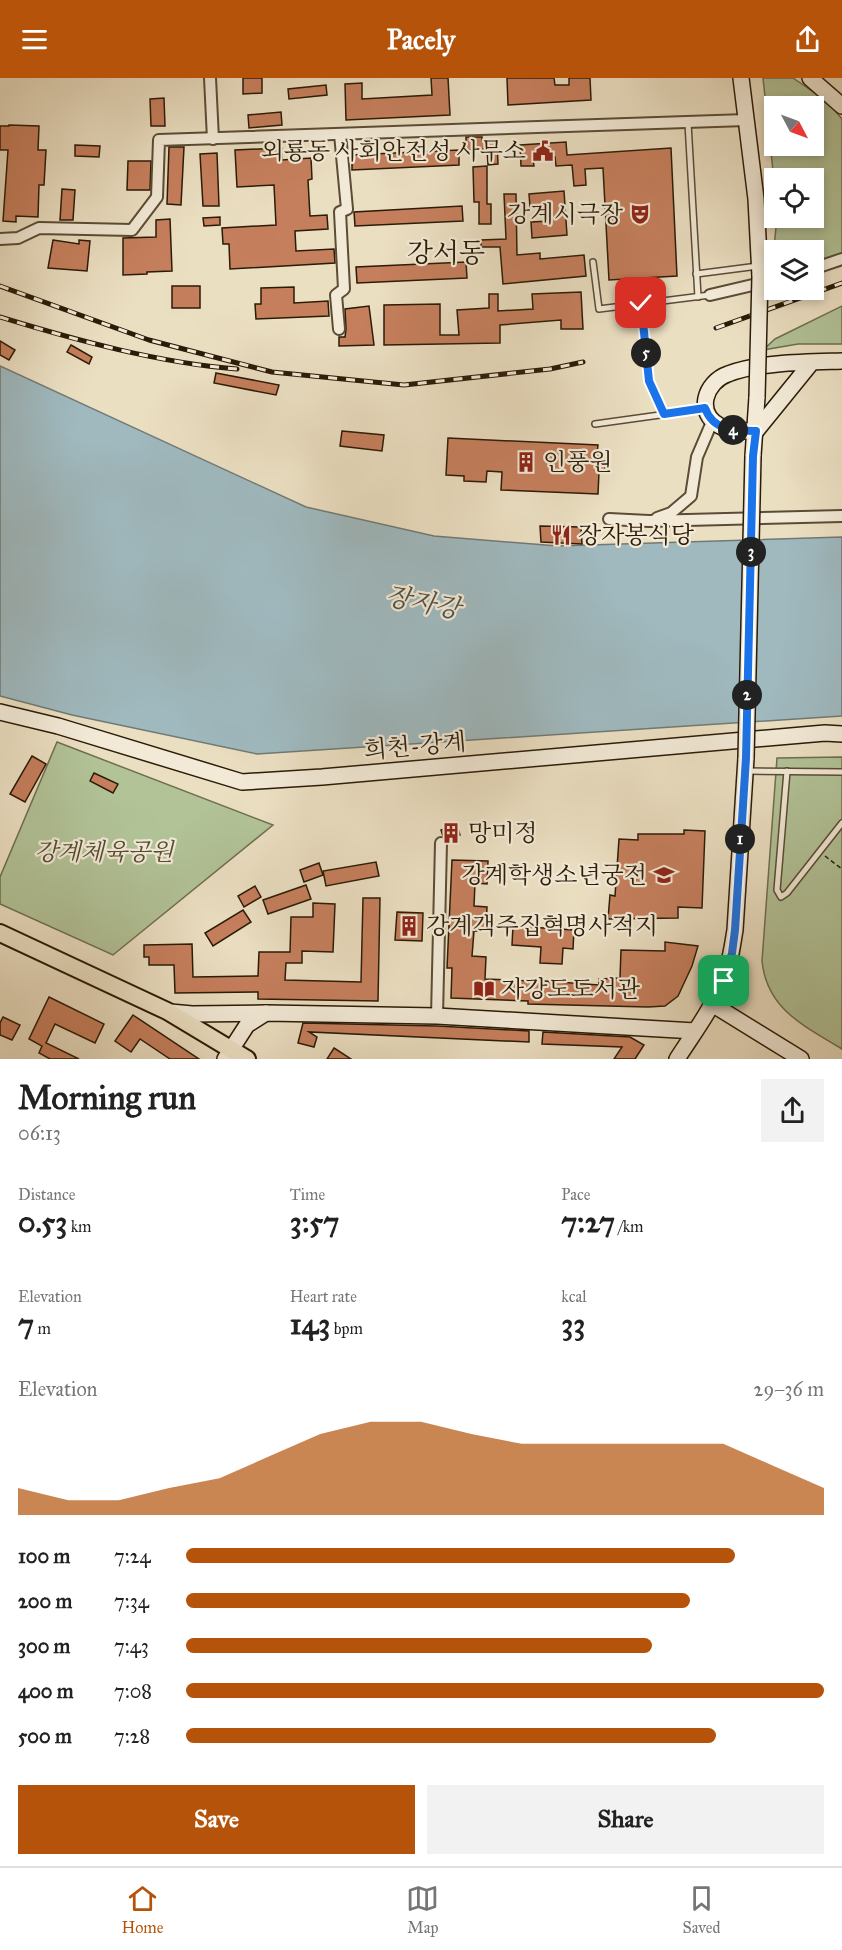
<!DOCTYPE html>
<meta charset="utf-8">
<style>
:root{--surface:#fff;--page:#f2f2f2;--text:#222;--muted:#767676;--line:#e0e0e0;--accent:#b45309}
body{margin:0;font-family:"IM FELL Great Primer","Noto Serif KR",serif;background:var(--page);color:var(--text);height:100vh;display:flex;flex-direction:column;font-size:22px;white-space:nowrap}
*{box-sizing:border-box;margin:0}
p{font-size:20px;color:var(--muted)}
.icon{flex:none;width:33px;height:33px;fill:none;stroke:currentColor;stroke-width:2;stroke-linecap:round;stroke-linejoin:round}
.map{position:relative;height:981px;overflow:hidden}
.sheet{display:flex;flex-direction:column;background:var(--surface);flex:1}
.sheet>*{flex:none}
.needle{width:39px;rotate:131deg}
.tools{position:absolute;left:764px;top:18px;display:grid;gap:12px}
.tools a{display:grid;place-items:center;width:60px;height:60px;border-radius:0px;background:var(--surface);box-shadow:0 3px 9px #0003;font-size:30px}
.pin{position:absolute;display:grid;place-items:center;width:51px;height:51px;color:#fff;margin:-26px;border-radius:12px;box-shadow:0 3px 9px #0006}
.km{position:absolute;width:30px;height:30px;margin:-15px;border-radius:50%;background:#222;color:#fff;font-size:16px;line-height:30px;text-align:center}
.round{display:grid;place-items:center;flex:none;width:63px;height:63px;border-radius:0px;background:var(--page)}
.overview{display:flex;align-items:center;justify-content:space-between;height:102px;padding:0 18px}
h1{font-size:33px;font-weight:700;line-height:45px}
.stats{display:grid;grid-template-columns:repeat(3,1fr);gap:9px;height:102px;padding:6px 18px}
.stats div{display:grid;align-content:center}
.stats b{font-size:30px;font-weight:700}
.stats small{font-size:16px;font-weight:400}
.stats p{font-size:16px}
.chart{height:168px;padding:12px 18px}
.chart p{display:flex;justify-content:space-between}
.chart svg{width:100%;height:108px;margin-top:6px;fill:var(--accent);opacity:.7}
.primary-button{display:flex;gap:12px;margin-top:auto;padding:12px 18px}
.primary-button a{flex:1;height:69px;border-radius:0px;background:var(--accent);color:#fff;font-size:24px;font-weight:700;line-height:69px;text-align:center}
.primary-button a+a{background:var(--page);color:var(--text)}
ul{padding:0 18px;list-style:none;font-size:20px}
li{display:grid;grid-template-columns:96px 72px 1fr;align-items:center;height:45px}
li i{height:15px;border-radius:8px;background:var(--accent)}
header{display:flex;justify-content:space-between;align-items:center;height:78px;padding:0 18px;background:var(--accent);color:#fff;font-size:27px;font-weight:700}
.menu{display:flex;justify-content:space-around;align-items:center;height:84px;border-top:2px solid var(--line);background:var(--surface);font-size:16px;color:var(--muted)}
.menu a{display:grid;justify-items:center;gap:3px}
.menu .current{color:var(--accent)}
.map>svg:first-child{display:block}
</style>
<header><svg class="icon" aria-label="menu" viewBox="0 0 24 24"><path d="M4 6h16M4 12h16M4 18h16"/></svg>Pacely<svg class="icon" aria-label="share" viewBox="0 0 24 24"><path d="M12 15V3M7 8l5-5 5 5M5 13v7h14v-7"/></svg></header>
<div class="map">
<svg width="842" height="981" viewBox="0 0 842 981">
<rect width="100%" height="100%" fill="#ebdfc2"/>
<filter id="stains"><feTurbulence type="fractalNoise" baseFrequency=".00333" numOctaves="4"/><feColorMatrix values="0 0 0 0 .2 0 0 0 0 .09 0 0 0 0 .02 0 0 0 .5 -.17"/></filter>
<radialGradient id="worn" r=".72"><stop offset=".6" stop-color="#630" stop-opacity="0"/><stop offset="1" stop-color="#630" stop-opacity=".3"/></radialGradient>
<g fill="#b2c398" stroke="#6e6f50" stroke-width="1.5" fill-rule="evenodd">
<path d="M763,0H793L828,24L842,41V175L813,184V172H774V197L771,198L777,140H813V100H774V102ZM774,28H813V68H774Z"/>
<polygon points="842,228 842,266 798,266 763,272 775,261"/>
<polygon points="57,664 273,747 113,877 0,826 0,799"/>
<path d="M842,679V971C805,948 767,932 762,883L777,680Z"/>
</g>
<polygon fill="#9fb9bf" stroke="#717a75" stroke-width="1.5" points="0,288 306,429 434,458 558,468 842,459 842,638 257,676 72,637 0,618"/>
<g fill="#c67f5d" stroke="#2b1b07" stroke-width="1.5">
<polygon points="243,0 262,0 262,15 243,16"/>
<polygon points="431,0 448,0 450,37 346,42 345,6 362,5 362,21 432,17"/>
<polygon points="507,0 554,0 555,7 569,7 569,0 590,0 591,22 508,27"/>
<polygon points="326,7 327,17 289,21 288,11"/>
<polygon points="164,20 165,48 151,48 150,21"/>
<polygon points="281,34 282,47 249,50 248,37"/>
<polygon points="9,47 39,48 38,72 46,72 44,107 39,107 38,139 16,138 16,144 3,143 8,72 0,72 0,48 9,48"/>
<polygon points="466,59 482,59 482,63 497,62 498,86 488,87 487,71 466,72"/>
<polygon points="566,64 567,77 671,70 677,198 609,202 603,90 585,91 586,107 574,108 572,87 556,88 555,79 533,81 534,88 521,88 520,67"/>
<polygon points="75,67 100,68 99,79 75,78"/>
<polygon points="169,69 184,69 181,127 167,126"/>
<polygon points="282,70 282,82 311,80 312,101 308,102 310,138 327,137 328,151 295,153 296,173 334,171 335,185 230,191 229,166 223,166 222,150 276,147 274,107 237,109 235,72"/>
<polygon points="459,72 459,87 352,92 352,77"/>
<polygon points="217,75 219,128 203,128 200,76"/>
<polygon points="128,83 151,83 150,112 127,112"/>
<polygon points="487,88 487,126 491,126 491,146 479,146 479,124 474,124 473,89"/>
<polygon points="62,111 75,112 73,142 60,142"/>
<polygon points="564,113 567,157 532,160 531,144 550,143 549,129 530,129 529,116"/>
<polygon points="504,116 516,116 517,177 540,175 540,181 584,177 586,198 503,206 500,169 481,169 481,162 506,161"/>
<polygon points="462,128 463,143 355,148 354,134"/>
<polygon points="220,139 220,147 204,148 203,140"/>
<polygon points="170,141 172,193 147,194 147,196 123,197 123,160 156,159 156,142"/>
<polygon points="53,162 79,166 79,162 90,163 87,193 48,190"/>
<polygon points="466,184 467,200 357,205 356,189"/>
<rect x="172" y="208" width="28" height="22"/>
<polygon points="294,209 294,225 328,223 329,238 256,241 255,226 261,226 261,210"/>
<polygon points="581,214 583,251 561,251 561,242 500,247 500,265 384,267 384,227 440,226 440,257 459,257 457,232 489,230 489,216 498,216 498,233 533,231 532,216"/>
<polygon points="369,228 374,267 339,268 339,259 345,259 346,251 345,231"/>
<polygon points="0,263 15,272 9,282 0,277"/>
<polygon points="71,267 92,279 89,286 67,274"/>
<polygon points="216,295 279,307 276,317 214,305"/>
<polygon points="342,353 384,357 382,373 340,368"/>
<polygon points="448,360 598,367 597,375 606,376 605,394 599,394 598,416 501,412 502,394 487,393 486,404 464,403 464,398 446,397"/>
<polygon points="540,448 581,449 582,466 541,464"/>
<polygon points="32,678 46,686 25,724 10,716"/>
<polygon points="94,695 118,706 113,715 90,703"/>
<polygon points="457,748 460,757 447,760 443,758 441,752"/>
<polygon points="684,752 705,753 702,830 678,829 678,840 608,841 610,817 615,818 619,761 638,762 638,756 684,756"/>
<polygon points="452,782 488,783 487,806 475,805 474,828 487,829 486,853 474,853 472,878 486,879 485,901 531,903 531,902 599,907 599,901 620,900 621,872 665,873 665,864 698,868 692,888 678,918 665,928 648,929 528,926 528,923 451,920 452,890 447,890"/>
<polygon points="376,784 379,798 326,808 323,793"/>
<polygon points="319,785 323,797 304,804 300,792"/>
<polygon points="306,807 311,821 268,836 263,822"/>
<polygon points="255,808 261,819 244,829 238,818"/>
<polygon points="363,820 380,820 378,923 258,921 258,914 175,915 174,887 149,887 149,879 144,879 144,867 192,866 193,899 258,898 259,874 290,874 291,839 313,839 313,825 335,826 333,874 302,873 302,885 286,885 285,902 361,904"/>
<polygon points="243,832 251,844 213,868 205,855"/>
<polygon points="397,834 423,835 422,863 395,862"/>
<polygon points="513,848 574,852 573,871 563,870 562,886 540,885 541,869 512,867"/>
<polygon points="49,919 104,946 95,965 55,946 46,965 79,981 50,981 39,975 42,968 29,961"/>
<polygon points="133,937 199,981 170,981 140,961 131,974 115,963"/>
<polygon points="3,939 20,947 12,962 0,957 0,945"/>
<polygon points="303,945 437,948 529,953 529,964 309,954 317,959 314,969 298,965"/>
<polygon points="543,954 630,959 644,967 635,981 614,981 622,969 542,966"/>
<polygon points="334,970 351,981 327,981"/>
</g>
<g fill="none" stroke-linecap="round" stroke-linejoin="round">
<g stroke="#5b4c36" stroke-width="8">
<g id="lane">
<polyline points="688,45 698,219"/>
<polyline points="593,184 599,231 710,217"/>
<polyline points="696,196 758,188"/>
<polyline points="595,346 703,331"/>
<polyline points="746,693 842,694"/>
<polyline points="787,693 777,812 781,819 787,815 842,745"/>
</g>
</g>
<g stroke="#5b4c36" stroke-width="14">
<g id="street">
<polyline points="210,0 213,61"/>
<polyline points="0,161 18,160 39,150 132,152 157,119 159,62 746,42"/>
<polyline points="813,191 842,181"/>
<polyline points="710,217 774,202"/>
<polyline points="339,251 336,217 344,211 340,134 347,131 340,56"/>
<polyline points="657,440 671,435 691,418 697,379 712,344"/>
<polyline points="609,441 649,443 842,438"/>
<polyline points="437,938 441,765"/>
</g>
</g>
<g stroke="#2b1b07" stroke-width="18">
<g id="secondary">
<polyline points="741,0 756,121 760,198"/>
<polyline points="810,0 842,28"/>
<path d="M812,284L756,353C744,353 730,354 720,348C695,335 705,304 728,296C758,284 810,284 842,283"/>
<polyline points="753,378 757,319"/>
<polyline points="0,634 58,648 242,704 322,699 825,655 842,656"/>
<polyline points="712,926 801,981"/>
<polyline points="170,934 192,936 266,935 437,938 695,953"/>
<polyline points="225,981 247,947 266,935"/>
<path d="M677,981C693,956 712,931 723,903C730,887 732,870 735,852L746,680"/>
</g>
</g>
<g stroke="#2b1b07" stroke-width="20">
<polyline id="primary" points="0,855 167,933 247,981"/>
</g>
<g stroke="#2b1b07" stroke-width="1.5" stroke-dasharray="4.5 3" stroke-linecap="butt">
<polyline points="642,233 649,303 662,330"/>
<polyline points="825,778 842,791"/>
</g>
<use href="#lane" stroke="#f2ead7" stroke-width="5"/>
<use href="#street" stroke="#f2ead7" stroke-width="10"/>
<use href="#secondary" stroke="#f2ead7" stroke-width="15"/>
<use href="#primary" stroke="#ebdfc2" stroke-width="16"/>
<g stroke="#2b1b07" stroke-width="5">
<g id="rail">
<polyline points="0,208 149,262 272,294 404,307 550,291 583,284"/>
<path d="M0,239C75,262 159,285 237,291"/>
<polyline points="716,250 842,205"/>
</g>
</g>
<use href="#rail" stroke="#f2ead7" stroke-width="3" stroke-dasharray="9" stroke-linecap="butt"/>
<g stroke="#2b1b07" stroke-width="18" stroke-linecap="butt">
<g id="secondary-bridge">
<polyline points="757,319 760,198"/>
<polyline points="746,680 753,378"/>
</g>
</g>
<use href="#secondary-bridge" stroke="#f2ead7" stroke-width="15"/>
</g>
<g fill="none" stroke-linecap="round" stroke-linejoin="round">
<g stroke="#fff" stroke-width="12">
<path id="route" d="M641,225L649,303L664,336L705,330C713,353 735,353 756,353L753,378L746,680L735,852L732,875L724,903"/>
</g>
<use href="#route" stroke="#1a73e8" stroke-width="8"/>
</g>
<defs>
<g id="civic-bare" transform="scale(1.62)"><path d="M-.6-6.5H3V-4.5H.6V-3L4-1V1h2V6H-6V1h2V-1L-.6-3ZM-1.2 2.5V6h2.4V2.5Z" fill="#8f2418" stroke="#f2ead7" stroke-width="2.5" paint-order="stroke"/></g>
<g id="theatre-bare" transform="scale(1.62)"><path d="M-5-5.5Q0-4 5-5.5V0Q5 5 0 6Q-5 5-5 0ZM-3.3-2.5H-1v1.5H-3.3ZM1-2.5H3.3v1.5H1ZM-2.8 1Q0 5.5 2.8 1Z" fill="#8f2418" stroke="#f2ead7" stroke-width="2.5" paint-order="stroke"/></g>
<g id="building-bare" transform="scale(1.62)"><path d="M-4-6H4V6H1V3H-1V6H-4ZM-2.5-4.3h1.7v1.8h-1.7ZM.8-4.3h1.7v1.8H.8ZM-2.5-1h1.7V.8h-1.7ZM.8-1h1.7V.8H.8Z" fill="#8f2418" stroke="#f2ead7" stroke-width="2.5" paint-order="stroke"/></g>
<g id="restaurant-bare" transform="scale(1.62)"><path d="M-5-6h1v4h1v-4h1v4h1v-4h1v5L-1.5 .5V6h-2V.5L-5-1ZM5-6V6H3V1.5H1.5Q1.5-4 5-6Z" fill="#8f2418" stroke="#f2ead7" stroke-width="2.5" paint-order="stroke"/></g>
<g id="school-bare" transform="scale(1.62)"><path d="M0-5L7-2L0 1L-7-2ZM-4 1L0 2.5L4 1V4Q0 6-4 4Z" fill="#8f2418" stroke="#f2ead7" stroke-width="2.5" paint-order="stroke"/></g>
<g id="library-bare" transform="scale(1.62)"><path d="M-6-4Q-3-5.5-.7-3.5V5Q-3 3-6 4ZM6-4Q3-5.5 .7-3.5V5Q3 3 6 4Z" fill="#8f2418" stroke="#f2ead7" stroke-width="2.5" paint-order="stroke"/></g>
</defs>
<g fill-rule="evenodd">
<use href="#civic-bare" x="543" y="73"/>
<use href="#theatre-bare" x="640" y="136"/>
<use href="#building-bare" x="526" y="384"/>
<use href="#restaurant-bare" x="561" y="457"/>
<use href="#building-bare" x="451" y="755"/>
<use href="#school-bare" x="664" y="797"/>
<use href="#building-bare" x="409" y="848"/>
<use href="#library-bare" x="484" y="911"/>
</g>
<g text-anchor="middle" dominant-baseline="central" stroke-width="4.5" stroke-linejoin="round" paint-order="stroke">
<g font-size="24" fill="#2b1b07" stroke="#f2ead7" text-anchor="start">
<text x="526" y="73" text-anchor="end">외룡동 사회안전성 사무소</text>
<text x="623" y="136" text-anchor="end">강계시극장</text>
<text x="543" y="384">인풍원</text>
<text x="578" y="457">장자봉식당</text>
<text x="468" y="755">망미정</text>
<text x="647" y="797" text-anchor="end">강계학생소년궁전</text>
<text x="426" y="848">강계객주집혁명사적지</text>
<text x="501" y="911">자강도도서관</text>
</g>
<g font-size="24" fill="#2b1b07" stroke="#f2ead7">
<text transform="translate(415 668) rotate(-5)">희천-강계</text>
</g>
<g font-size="24" font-style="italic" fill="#544d32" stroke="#f2ead7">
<text x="104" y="774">강계체육공원</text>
</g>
<g font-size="26" font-style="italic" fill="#545247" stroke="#f2ead7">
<text transform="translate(423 524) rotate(11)">장자강</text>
</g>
<g font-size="27" fill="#2b1b07" stroke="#f2ead7">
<text x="446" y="174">강서동</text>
</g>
</g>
<rect width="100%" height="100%" filter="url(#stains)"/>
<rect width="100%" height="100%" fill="url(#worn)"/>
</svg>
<div class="tools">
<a><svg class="needle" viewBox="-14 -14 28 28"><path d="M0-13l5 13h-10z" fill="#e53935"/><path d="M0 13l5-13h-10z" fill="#767676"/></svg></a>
<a><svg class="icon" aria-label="locate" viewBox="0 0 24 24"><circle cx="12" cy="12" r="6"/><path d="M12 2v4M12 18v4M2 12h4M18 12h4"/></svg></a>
<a><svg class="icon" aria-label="layers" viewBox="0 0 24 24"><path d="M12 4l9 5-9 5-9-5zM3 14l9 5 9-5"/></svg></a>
</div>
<div class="pin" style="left:724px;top:903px;background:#1e9e55"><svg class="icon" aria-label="arrive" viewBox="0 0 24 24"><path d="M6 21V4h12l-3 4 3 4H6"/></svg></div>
<div class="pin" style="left:641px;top:225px;background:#d93025"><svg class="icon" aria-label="check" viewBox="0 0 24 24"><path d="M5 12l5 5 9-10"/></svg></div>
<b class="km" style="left:740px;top:761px">1</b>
<b class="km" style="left:747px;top:617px">2</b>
<b class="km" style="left:751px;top:474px">3</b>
<b class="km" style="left:733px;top:352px">4</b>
<b class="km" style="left:646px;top:275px">5</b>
</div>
<section class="sheet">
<div class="overview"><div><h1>Morning run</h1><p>06:13</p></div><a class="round"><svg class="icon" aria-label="share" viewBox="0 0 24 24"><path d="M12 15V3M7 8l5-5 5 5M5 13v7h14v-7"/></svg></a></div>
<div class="stats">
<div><p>Distance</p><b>0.53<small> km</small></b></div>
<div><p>Time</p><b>3:57</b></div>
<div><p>Pace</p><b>7:27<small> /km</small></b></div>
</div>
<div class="stats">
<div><p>Elevation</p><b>7<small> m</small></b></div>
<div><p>Heart rate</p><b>143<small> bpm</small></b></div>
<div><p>kcal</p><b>33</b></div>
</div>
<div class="chart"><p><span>Elevation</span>29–36 m</p>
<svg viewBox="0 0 160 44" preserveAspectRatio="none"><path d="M0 44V33L10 38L20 38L30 33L40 29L50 20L60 11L70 6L80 6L90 11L100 15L110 15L120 15L130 15L140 15L150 24L160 33V44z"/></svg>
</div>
<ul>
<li><b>100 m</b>7:24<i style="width:86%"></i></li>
<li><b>200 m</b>7:34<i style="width:79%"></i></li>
<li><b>300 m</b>7:43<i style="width:73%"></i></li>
<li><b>400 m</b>7:08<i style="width:100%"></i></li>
<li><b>500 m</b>7:28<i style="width:83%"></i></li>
</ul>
<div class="primary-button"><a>Save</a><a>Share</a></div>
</section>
<nav class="menu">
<a class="current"><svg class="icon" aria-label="home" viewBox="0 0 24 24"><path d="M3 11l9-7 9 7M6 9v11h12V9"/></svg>Home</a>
<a><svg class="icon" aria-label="map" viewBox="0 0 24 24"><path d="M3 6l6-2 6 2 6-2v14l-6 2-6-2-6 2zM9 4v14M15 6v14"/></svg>Map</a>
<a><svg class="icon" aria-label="saved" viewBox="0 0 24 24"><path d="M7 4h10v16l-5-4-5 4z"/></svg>Saved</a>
</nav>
